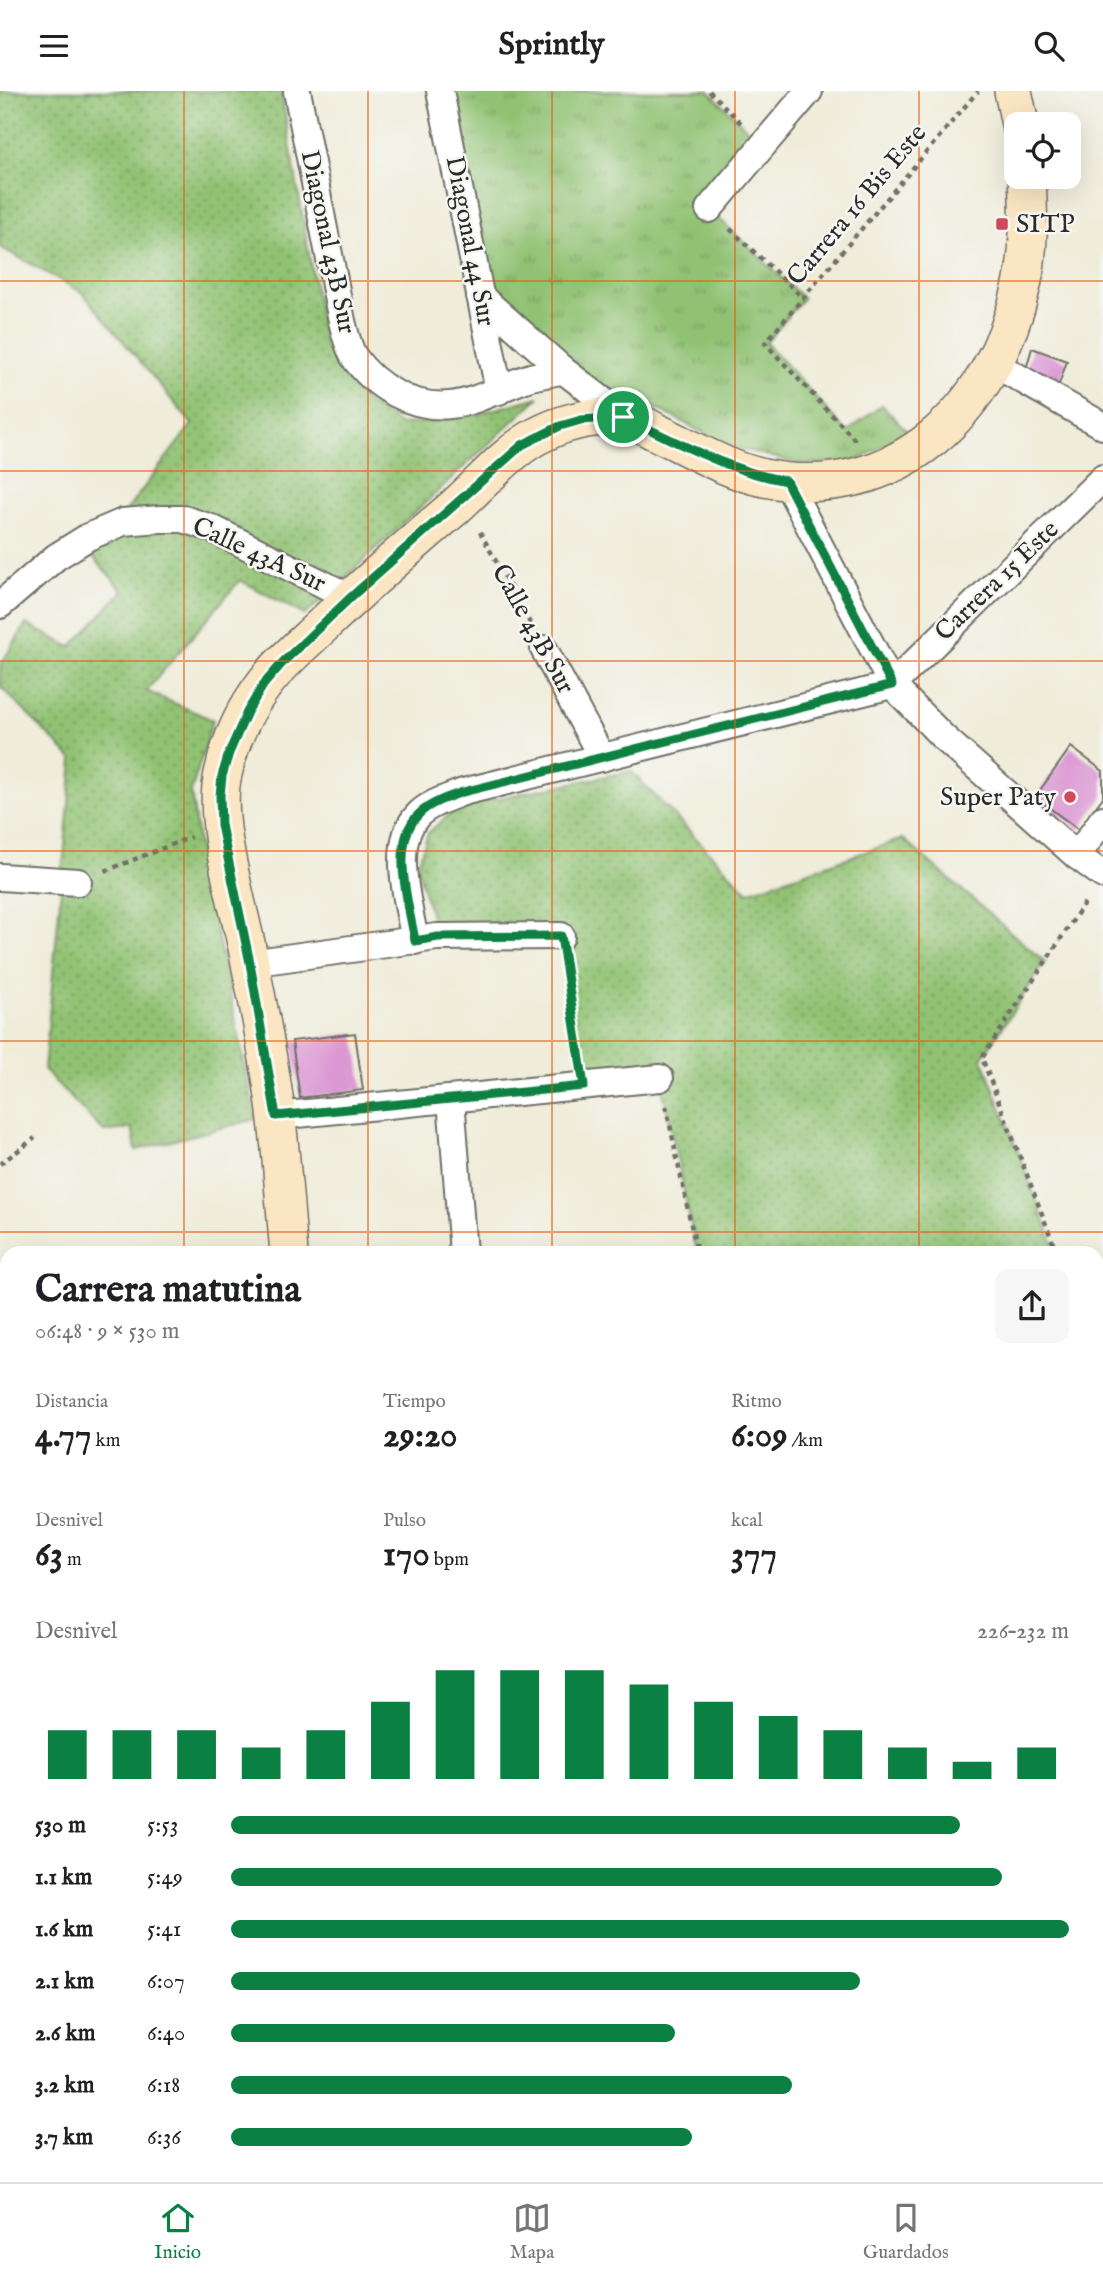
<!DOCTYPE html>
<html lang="es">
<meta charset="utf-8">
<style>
:root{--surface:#fff;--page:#f6f6f6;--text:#202124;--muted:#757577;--line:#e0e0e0;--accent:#0b8043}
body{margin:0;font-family:"IM FELL English",serif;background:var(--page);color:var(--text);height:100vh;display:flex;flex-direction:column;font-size:26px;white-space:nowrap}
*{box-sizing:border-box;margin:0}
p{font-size:23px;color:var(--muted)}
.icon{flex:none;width:38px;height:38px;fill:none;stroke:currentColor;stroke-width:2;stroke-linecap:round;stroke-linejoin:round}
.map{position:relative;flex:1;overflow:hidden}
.drawer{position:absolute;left:0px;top:1155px;width:1104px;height:936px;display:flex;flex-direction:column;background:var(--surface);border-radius:21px 21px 0 0;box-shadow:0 7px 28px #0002}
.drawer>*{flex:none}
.tools{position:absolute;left:1004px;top:21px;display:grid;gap:14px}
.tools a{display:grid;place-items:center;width:77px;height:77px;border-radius:14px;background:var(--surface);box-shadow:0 7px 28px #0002;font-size:35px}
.pin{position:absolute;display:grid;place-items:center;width:60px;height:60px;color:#fff;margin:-30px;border:4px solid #fff;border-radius:50%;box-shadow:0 2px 7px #0007}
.round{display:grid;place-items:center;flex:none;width:74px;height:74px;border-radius:14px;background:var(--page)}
.overview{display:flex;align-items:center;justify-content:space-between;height:119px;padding:0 35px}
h1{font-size:38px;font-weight:700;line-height:52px}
.stats{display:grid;grid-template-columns:repeat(3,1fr);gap:10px;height:119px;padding:7px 35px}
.stats div{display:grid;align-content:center}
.stats b{font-size:35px;font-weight:700}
.stats small{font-size:19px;font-weight:400}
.stats p{font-size:19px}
.chart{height:196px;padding:14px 35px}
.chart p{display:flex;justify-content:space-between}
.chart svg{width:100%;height:126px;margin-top:7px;stroke:var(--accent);stroke-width:6}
ul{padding:0 35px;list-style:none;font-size:23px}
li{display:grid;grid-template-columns:112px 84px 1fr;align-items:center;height:52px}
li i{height:18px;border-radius:9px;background:var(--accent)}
header{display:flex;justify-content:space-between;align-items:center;height:91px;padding:0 35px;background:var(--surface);font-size:32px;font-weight:700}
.menu{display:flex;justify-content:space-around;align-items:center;height:98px;border-top:2px solid var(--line);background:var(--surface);font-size:19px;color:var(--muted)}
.menu a{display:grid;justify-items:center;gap:4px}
.menu .active{color:var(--accent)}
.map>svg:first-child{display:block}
</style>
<header><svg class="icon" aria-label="menu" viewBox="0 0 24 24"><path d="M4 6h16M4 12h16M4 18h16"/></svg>Sprintly<svg class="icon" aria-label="search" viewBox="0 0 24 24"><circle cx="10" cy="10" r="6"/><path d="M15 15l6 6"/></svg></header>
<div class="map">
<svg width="1103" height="2091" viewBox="0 0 1103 2091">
<defs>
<pattern id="grass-dots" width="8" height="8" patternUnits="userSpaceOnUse" patternTransform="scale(1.75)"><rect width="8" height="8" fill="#91c273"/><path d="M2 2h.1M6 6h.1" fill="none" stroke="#779e5f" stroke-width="1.8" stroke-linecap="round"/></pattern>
<pattern id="park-tufts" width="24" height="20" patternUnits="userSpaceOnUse" patternTransform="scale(1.75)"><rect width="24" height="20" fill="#91c273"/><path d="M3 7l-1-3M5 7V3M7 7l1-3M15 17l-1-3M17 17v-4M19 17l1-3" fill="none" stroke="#779e5f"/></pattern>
</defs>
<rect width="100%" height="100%" fill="#f6f6f2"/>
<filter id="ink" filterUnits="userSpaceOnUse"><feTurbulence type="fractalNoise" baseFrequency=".0143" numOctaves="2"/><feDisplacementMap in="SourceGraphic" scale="14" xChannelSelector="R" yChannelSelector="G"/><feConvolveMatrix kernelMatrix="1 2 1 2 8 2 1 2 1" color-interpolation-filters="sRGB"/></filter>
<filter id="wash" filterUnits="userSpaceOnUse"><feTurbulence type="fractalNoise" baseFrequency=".00686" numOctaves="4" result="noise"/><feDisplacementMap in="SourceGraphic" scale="28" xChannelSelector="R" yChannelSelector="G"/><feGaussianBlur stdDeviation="1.57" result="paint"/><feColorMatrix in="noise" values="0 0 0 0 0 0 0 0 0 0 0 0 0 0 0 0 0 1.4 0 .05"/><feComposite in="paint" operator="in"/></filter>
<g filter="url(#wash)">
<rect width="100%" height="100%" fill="#efecd9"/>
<g fill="url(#grass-dots)" stroke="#5e764f" stroke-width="2">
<polygon points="0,0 281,0 325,256 366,311 401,334 470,325 539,306 305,524 240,489 146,600 213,629 191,701 199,757 256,1028 136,1059 132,1037 104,1041 44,979 73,669 0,595 0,575 26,533 71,556 123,500 92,465 192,333 83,202 0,156"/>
<polygon points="631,680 748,801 903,748 1045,871 982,967 1057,1162 697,1162 660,987 584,994 561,846 437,846 417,776 428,742 459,715"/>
</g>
<polygon fill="url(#park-tufts)" stroke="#5e764f" stroke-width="2" points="452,0 709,0 763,54 709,118 803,207 766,252 847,341 882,314 908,341 856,370 800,373 726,354 660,319 590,295 483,206"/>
<g id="blocks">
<g fill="#db99d4">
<polygon points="1032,257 1067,270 1057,299 1026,278"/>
<polygon points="1071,656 1103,680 1103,706 1079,739 1035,706"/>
<polygon points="355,942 363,999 300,1007 292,950"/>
</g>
</g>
</g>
<g filter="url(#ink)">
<use href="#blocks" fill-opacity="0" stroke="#706f68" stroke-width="2"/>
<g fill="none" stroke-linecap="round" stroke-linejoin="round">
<g stroke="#706f68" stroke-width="30">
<g id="street">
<path d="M297,0L342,230C345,242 348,256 354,266C375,296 413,318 450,314C479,311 504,294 531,286C542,283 553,282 563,279L623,325"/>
<polyline points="440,0 499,300"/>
<polyline points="709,118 809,0"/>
<polyline points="480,205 563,279"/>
<polyline points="993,272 1103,335"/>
<polyline points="786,390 892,594 943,646 1077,765 1103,784"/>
<polyline points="0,514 56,466 88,446 123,431 160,428 183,428 211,437 351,507"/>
<polyline points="544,558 602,667"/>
<polyline points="1077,765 1103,728"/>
<polyline points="0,786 78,791"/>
<path d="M415,850C409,813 389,752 419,723C430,712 448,707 463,701L892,594L1103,387"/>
<polyline points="250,872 437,846 561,845"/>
<polyline points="451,1008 463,1162"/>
<polyline points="277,1025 660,987"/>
<polyline points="1097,1487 1103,1483"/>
<polyline points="0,1528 7,1537"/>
<polyline points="1097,1782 1103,1777"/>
<polyline points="0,1805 7,1800"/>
<polyline points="0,2028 7,2035"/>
<polyline points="1097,2077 1103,2084"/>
<polyline points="55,2084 61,2091"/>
<polyline points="233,2084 240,2091"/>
<polyline points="490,2084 500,2091"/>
<polyline points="734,2091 742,2084"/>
</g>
</g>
<g stroke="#706f68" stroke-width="40">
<g id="secondary">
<polyline points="1013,0 1020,33"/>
<path d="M289,1162C285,1118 282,1073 277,1029C271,976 260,923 250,872C241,820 211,732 223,683C230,651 245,618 265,592C282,570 304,552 324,533C366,492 411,454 455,416C482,392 506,362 537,345C561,332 590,325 618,326C631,326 645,335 656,341C691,357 726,379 764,387C897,414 994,318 1022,194C1030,159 1029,122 1027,86"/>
<polyline points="1097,1199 1103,1197"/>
<polyline points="190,2091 195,2084"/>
</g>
</g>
<g stroke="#706f68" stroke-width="4.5" stroke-dasharray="5 5" stroke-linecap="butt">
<polyline points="709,0 743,34"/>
<polyline points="730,138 803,207"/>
<polyline points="855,349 765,252 978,0"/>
<polyline points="480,441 531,534"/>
<polyline points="105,780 191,746"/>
<polyline points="566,874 580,966"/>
<polyline points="666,1015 697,1162"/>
<polyline points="0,1073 35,1047"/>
<polyline points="1057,1162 982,967 1087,808"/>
<polyline points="0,1259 7,1253"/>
<polyline points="0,1440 7,1435"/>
</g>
<use href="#street" stroke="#fff" stroke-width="26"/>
<use href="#secondary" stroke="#fbe6c3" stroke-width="37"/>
</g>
</g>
<g fill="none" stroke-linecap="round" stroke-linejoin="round" filter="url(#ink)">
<g stroke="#fff" stroke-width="14">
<path id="route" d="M623,326C676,350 728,380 786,390L892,594L463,701C448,706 430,712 419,723C389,752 409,813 415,850L438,846L561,845L584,995L276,1025L250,872L221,734L220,705L222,685L229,662L247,621L264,593L284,570L351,506L522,354L560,335L581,329Z"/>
</g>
<use href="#route" stroke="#0b8043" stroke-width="9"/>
</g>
<path fill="none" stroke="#e8590c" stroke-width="2" stroke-opacity="0.55" d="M184,0V1162M368,0V1162M552,0V1162M735,0V1162M919,0V1162M0,190H1103M0,380H1103M0,570H1103M0,760H1103M0,950H1103M0,1141H1103M0,1331H7M1097,1331H1103M0,1521H7M1097,1521H1103M0,1711H7M1097,1711H1103M0,1901H7M1097,1901H1103M184,2084V2091M368,2084V2091M552,2084V2091M735,2084V2091M919,2084V2091"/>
<g fill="#d1495b" stroke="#f6f6f2" stroke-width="2.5">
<rect x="995" y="126" width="14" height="14" rx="3.5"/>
<circle cx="1070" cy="706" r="7"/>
</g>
<g text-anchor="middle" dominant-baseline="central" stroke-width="5" stroke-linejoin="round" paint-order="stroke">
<g font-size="26" fill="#2b2b2b" stroke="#f6f6f2">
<text transform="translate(857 114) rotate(-50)">Carrera 16 Bis Este</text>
<text transform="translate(470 150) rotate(79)">Diagonal 44 Sur</text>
<text transform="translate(328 151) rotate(78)">Diagonal 43B Sur</text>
<text transform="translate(259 464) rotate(25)">Calle 43A Sur</text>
<text transform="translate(997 490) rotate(-44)">Carrera 15 Este</text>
<text transform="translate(533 538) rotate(61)">Calle 43B Sur</text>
</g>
<g font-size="26" fill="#2b2b2b" stroke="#f6f6f2" text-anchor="start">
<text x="1016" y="133">SITP</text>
<text x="1056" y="706" text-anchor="end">Super Paty</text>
</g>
</g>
</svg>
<div class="tools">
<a><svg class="icon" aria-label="locate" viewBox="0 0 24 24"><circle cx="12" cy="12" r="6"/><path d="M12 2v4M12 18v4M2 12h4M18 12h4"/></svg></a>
</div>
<div class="pin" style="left:623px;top:326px;background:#1e9e55"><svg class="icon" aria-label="arrive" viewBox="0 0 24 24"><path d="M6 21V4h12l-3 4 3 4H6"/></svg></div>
<section class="drawer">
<div class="overview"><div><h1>Carrera matutina</h1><p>06:48 · 9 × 530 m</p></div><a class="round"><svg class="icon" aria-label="share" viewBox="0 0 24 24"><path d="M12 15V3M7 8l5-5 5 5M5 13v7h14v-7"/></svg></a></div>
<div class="stats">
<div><p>Distancia</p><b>4.77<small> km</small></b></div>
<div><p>Tiempo</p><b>29:20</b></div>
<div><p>Ritmo</p><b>6:09<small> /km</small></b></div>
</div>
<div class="stats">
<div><p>Desnivel</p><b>63<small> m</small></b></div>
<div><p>Pulso</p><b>170<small> bpm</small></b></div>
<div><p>kcal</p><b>377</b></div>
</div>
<div class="chart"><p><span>Desnivel</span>226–232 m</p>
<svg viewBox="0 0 160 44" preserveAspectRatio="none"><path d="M5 44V27M15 44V27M25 44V27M35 44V33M45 44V27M55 44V17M65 44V6M75 44V6M85 44V6M95 44V11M105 44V17M115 44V22M125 44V27M135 44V33M145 44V38M155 44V33"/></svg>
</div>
<ul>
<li><b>530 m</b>5:53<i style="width:87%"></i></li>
<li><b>1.1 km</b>5:49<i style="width:92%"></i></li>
<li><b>1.6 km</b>5:41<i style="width:100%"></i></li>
<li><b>2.1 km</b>6:07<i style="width:75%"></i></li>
<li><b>2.6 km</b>6:40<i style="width:53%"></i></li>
<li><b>3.2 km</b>6:18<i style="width:67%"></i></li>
<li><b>3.7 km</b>6:36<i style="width:55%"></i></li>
</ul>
</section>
</div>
<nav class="menu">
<a class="active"><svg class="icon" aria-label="home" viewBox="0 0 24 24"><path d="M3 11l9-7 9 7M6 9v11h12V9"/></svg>Inicio</a>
<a><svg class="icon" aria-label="map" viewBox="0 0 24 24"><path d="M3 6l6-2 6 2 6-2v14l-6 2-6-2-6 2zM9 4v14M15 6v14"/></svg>Mapa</a>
<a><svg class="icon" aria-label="saved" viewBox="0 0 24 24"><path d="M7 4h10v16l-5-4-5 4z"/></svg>Guardados</a>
</nav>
